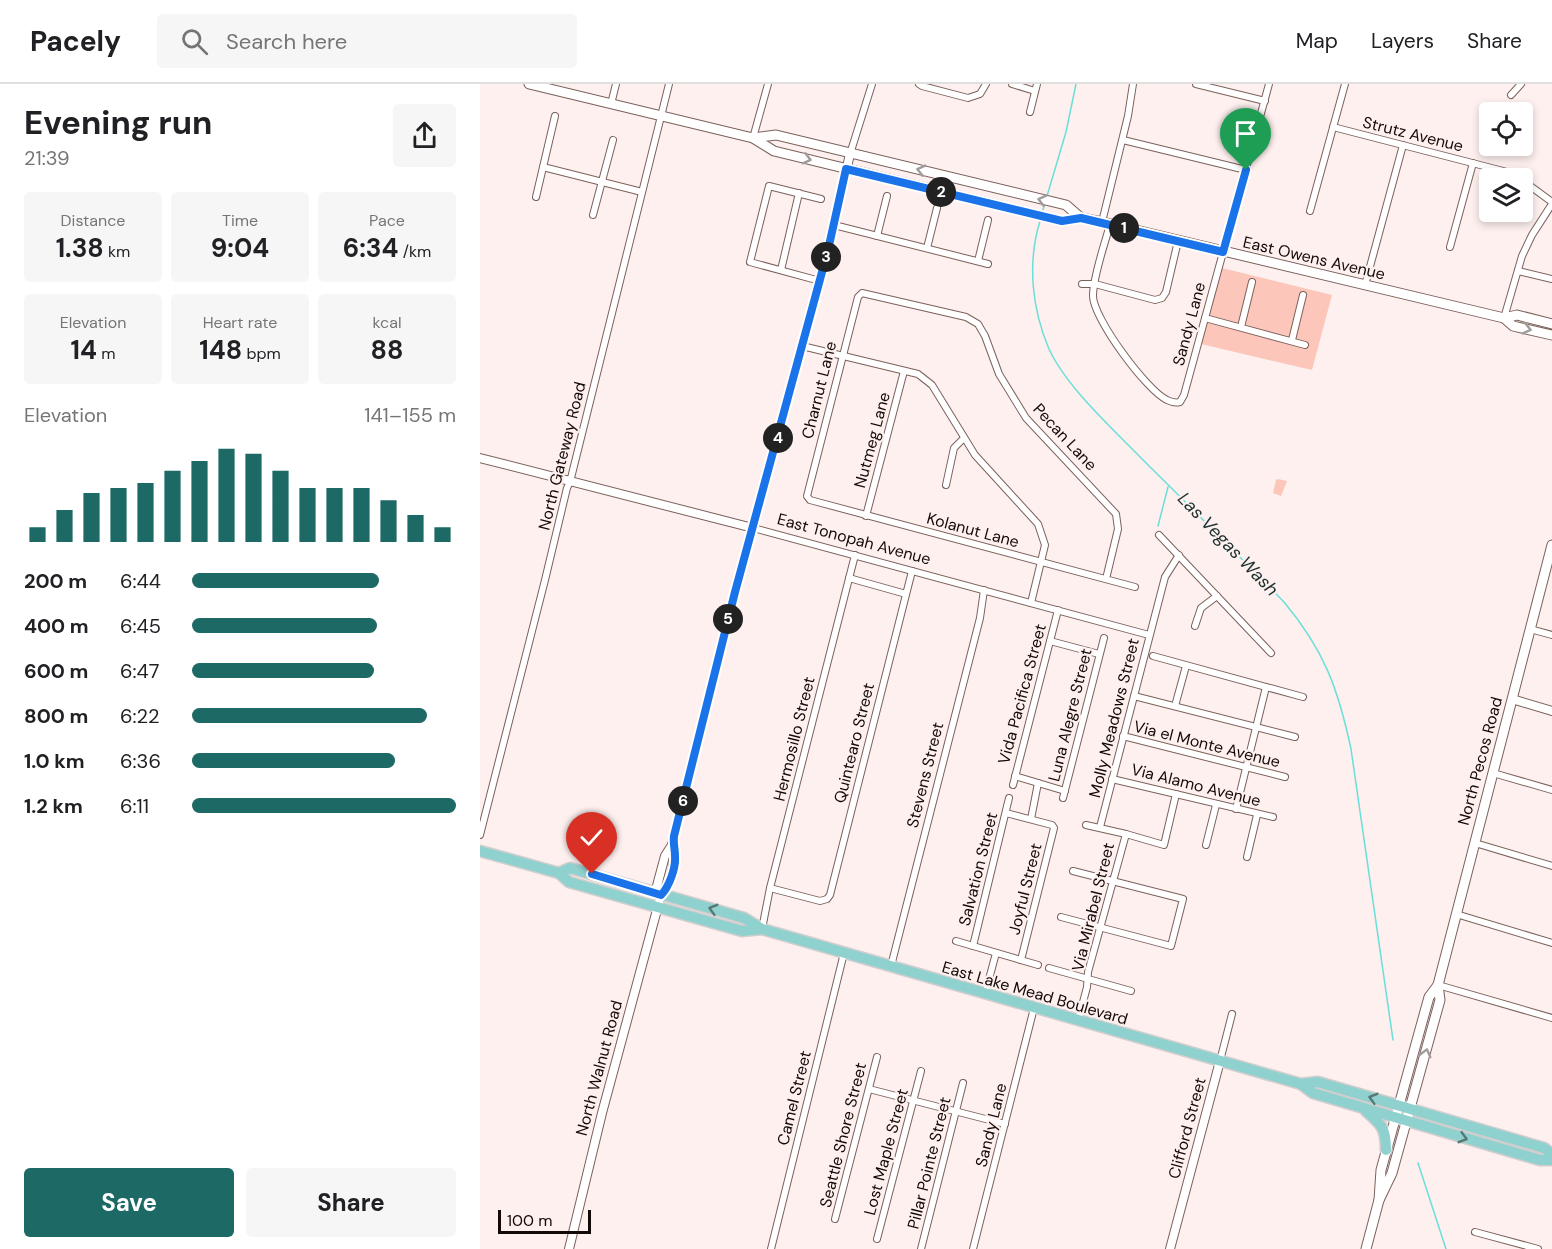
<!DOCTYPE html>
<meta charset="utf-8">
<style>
:root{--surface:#fff;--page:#f6f6f6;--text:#202124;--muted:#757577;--line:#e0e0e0;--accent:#1d6965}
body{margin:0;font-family:"DM Sans",sans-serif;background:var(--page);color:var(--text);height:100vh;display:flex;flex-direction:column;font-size:22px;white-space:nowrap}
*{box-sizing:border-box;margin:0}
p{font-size:20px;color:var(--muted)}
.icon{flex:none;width:33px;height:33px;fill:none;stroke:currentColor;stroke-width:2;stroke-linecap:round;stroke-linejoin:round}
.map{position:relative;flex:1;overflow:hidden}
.panel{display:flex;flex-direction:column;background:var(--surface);width:480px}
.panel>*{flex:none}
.buttons{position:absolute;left:999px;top:18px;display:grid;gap:12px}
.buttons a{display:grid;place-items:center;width:54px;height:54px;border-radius:6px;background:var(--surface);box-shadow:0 3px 9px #0003;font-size:30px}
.scale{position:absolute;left:18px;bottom:15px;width:93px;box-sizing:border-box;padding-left:6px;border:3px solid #130a08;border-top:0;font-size:16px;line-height:21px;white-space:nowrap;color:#130a08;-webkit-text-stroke:4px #fdf0ee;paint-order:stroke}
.pin{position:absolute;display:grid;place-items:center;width:51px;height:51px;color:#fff;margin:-62px -26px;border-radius:50% 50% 50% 0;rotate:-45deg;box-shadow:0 0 6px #0007}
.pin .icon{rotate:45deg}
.km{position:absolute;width:30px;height:30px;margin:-15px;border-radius:50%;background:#222;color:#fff;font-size:16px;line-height:30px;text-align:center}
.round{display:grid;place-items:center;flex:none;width:63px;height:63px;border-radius:6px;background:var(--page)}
.headline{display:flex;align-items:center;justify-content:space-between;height:102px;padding:0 24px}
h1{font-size:33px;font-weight:700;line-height:45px}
.figures{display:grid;grid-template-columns:repeat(3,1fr);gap:9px;height:102px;padding:6px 24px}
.figures div{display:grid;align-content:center;border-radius:6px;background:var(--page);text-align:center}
.figures b{font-size:26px;font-weight:700}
.figures small{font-size:16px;font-weight:400}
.figures p{font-size:16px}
.chart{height:168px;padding:12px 24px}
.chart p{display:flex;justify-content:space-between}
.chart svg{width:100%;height:108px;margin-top:6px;stroke:var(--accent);stroke-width:6}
.cta{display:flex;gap:12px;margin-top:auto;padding:12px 24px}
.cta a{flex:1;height:69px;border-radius:6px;background:var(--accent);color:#fff;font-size:24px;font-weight:700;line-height:69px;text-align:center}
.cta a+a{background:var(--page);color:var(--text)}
ul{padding:0 24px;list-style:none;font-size:20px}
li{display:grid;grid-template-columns:96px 72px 1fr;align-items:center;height:45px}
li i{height:15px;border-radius:8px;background:var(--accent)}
header{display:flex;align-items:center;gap:36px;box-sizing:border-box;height:84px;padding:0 30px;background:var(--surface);border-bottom:2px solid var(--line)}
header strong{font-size:28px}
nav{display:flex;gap:33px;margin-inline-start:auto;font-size:21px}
.search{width:420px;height:54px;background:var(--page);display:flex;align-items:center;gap:15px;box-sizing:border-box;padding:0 21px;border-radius:6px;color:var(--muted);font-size:22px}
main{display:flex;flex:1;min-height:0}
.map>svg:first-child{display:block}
</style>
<header>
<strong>Pacely</strong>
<div class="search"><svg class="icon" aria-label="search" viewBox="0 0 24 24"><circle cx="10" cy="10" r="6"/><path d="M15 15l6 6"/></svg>Search here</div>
<nav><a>Map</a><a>Layers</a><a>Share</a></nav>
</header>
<main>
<section class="panel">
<div class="headline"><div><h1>Evening run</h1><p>21:39</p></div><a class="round"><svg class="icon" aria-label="share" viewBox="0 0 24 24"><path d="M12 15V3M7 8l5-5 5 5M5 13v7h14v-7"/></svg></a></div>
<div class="figures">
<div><p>Distance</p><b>1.38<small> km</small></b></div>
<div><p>Time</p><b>9:04</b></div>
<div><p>Pace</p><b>6:34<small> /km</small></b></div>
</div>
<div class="figures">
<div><p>Elevation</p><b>14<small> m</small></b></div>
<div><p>Heart rate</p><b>148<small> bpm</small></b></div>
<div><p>kcal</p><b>88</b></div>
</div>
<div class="chart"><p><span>Elevation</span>141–155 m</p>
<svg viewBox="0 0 160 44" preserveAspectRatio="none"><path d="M5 44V38M15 44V31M25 44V24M35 44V22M45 44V20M55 44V15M65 44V11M75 44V6M85 44V8M95 44V15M105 44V22M115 44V22M125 44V22M135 44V27M145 44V33M155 44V38"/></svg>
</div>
<ul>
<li><b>200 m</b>6:44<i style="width:71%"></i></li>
<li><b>400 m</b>6:45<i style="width:70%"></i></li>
<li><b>600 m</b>6:47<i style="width:69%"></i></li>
<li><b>800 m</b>6:22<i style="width:89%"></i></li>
<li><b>1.0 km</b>6:36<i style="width:77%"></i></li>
<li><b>1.2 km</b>6:11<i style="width:100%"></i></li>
</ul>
<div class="cta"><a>Save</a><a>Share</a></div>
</section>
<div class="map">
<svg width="1072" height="1165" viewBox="0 0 1072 1165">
<rect width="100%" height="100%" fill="#fdf0ee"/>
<g fill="#fcc6ba">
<polygon points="742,184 852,211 832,286 721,260"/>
<polygon points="798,395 807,397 801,412 793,409 796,396"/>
</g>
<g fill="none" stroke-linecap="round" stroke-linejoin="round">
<g stroke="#6adfd9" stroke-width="1.5">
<polyline points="567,112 586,48 596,0"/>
<polyline points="562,129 565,119"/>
<path d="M560,137C547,179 552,225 569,265C587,304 634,346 663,376C711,423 757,470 804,518C844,566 858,604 871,665L913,956"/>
<polyline points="678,442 688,403"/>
<polyline points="938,1079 966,1165"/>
</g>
<g stroke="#7b615b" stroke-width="8">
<g id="minor">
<polyline points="439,0 442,2 488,14 500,10 506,0"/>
<polyline points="532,0 555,7"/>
<polyline points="716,0 785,17"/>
<polyline points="1031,11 1041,0"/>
<polyline points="131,20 136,0"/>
<polyline points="550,28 557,0"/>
<polyline points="853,43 1031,89 1040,94"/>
<polyline points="273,54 288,0"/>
<polyline points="643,56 766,86"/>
<polyline points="370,70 392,0"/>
<polyline points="63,83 162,108"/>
<polyline points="1042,96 1072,118"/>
<polyline points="56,113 75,32"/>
<polyline points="830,127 865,0"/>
<polyline points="113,131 133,56"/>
<polyline points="622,138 648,32 653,0"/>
<path d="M630,140C625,160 613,192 613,212C613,234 667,307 687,316C691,318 696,319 700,318L704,311L789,0"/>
<polyline points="354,141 508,180"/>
<polyline points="397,152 407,112"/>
<polyline points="970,163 993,79"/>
<polyline points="447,164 457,124"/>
<polyline points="498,177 508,136"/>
<polyline points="301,186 319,109"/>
<polyline points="1038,187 1072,195"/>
<polyline points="340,197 270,178 289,102 341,115"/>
<polyline points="602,200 615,200 675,216 682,214 686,208 698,157"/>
<polyline points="885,201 923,61"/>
<polyline points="725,234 825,261"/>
<polyline points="1024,234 1042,172 1052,151 1072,120"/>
<polyline points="761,243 772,198"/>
<polyline points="812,256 823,211"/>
<polyline points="322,262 438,290 452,301 495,371 558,440 565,461 551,519"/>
<polyline points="466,401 474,364 484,354"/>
<polyline points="386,432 424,287"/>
<polyline points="273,444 669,551"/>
<polyline points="679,451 791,569"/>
<polyline points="369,494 426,510"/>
<polyline points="626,495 638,445 636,430 546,334 519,290 505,252 498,240 486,233 382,209 378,213 327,412 330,416 655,503"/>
<polyline points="715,542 721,524 737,512"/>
<polyline points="1050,545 1072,551"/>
<polyline points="570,557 619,570"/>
<polyline points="673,572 823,613"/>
<polyline points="654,612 815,653"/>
<polyline points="695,622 706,582"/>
<polyline points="643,652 805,693"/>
<polyline points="1013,689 1072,706"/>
<polyline points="535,692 585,707"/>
<polyline points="632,695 793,733"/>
<polyline points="533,701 578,526"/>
<polyline points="583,714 624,554"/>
<polyline points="756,725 786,603"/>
<polyline points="526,729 572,741 574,744 541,876"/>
<polyline points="551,735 558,699"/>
<polyline points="606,741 646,750 684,761 696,710"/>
<polyline points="620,743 685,493 699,471"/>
<polyline points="0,751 65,496 87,404 90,398 189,0"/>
<polyline points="995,759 1072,782"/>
<polyline points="726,761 736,721"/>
<polyline points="767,773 777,731"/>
<polyline points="290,804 340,817 347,815 350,811 432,487"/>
<polyline points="976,830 1072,859"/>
<polyline points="581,833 691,862 703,815 593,787"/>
<polyline points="282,845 290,804 375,471"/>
<polyline points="476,857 558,881"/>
<polyline points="493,862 529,714"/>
<polyline points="411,882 500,534 504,506"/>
<polyline points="569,884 651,907"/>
<polyline points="958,901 1072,934"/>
<polyline points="505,910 516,869"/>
<polyline points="598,937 607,903 608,888 646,750"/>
<polyline points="740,977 752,930"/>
<polyline points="389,1005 525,1040"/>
<polyline points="355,1135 397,973"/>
<polyline points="995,1148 1058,1165"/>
<polyline points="397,1155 441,987"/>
<polyline points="291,1165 364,869"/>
<polyline points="441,1165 483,999"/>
<polyline points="493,1165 554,924"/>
</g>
</g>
<g stroke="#7b615b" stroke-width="10">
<g id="tertiary">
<polyline points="0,374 273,444"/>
<polyline points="1032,615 1072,627"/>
<polyline points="181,811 177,802 178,798 185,772 192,761 255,508 348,166 370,70"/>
<path d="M89,1165L122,1029L181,811C193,799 196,777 192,761"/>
<polyline points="690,1165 740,977"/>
</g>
</g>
<g stroke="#7b615b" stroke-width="11">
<g id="secondary">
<polyline points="49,0 273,54 294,67 582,137 601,134 622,138 1024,234 1033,242 1072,251"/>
<polyline points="273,54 296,51 586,121 601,134"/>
<polyline points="1024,234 1037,231 1072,240"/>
<polyline points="899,1116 912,1089 960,916 958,901 1072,461"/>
<polyline points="886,1165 899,1116 901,1086 949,913 958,901"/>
</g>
</g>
<g stroke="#d0cece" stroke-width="13">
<g id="primary">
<polyline points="0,767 79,789 89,798 262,847 282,845"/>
<polyline points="79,789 90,784 264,834 282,845 821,1000 833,1009 1060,1076 1072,1076"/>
<polyline points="821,1000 838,998 1064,1064 1072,1070"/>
<path d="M886,1027C902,1041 906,1044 906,1066"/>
</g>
</g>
<use href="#minor" stroke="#fff" stroke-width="6"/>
<use href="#tertiary" stroke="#fff" stroke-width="8"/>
<use href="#secondary" stroke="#fff" stroke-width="9"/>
<use href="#primary" stroke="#8fd1ce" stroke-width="10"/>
</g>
<defs><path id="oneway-chevron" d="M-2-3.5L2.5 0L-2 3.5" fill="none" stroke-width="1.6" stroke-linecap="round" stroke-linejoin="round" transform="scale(1.5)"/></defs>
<g stroke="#a19d9c">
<use href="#oneway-chevron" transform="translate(327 75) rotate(14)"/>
<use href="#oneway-chevron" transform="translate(441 86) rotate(-167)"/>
<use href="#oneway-chevron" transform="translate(562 116) rotate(-166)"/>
<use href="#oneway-chevron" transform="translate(1047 245) rotate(13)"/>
<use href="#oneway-chevron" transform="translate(946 969) rotate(-75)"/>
</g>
<g stroke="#577775">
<use href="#oneway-chevron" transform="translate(233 825) rotate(-164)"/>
<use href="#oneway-chevron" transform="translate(893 1014) rotate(-164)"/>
<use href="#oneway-chevron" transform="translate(983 1054) rotate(16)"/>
</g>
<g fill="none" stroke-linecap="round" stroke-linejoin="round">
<g stroke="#fff" stroke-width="12">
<path id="route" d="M112,790L181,811C189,803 196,784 195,772C195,764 193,760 194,752L255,508L348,166L366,85L582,137L601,134L743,168L766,86"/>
</g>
<use href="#route" stroke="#1a73e8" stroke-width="8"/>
</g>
<g text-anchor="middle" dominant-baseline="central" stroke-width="4.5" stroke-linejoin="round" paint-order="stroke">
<g font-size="16" fill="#130a08" stroke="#fdf0ee">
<text transform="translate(933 50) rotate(14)">Strutz Avenue</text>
<text transform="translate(834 174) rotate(13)">East Owens Avenue</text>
<text transform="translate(709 240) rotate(-75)">Sandy Lane</text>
<text transform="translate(339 306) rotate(-76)">Charnut Lane</text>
<text transform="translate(585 353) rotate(47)">Pecan Lane</text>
<text transform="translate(392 356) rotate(-75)">Nutmeg Lane</text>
<text transform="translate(82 372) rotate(-76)">North Gateway Road</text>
<text transform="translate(493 446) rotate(15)">Kolanut Lane</text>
<text transform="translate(374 455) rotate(15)">East Tonopah Avenue</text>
<text transform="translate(542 610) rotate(-75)">Vida Pacifica Street</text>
<text transform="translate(590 631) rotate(-76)">Luna Alegre Street</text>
<text transform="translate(634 634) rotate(-76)">Molly Meadows Street</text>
<text transform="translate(314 655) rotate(-76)">Hermosillo Street</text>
<text transform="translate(374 659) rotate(-76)">Quintearo Street</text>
<text transform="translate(727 660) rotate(14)">Via el Monte Avenue</text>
<text transform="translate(1000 677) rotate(-75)">North Pecos Road</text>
<text transform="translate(445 691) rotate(-76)">Stevens Street</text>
<text transform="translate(716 701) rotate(14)">Via Alamo Avenue</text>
<text transform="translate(498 785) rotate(-76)">Salvation Street</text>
<text transform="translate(545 805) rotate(-76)">Joyful Street</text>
<text transform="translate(613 823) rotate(-76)">Via Mirabel Street</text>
<text transform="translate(555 909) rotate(16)">East Lake Mead Boulevard</text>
<text transform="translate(119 984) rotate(-75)">North Walnut Road</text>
<text transform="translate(314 1014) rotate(-76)">Camel Street</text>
<text transform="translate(511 1041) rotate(-76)">Sandy Lane</text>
<text transform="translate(707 1044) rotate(-75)">Clifford Street</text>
<text transform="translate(363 1051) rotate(-76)">Seattle Shore Street</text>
<text transform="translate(406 1068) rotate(-75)">Lost Maple Street</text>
<text transform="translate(449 1079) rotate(-76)">Pillar Pointe Street</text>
</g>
<g font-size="18" font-style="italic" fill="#1c3130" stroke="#fdf0ee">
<text transform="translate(748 460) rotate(46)">Las Vegas Wash</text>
</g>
</g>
</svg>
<div class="buttons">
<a><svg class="icon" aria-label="locate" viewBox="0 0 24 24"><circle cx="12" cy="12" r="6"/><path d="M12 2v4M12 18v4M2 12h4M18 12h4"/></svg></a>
<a><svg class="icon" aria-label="layers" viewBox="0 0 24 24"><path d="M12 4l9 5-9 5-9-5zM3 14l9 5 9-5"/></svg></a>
</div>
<div class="scale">100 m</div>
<div class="pin" style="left:766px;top:86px;background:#1e9e55"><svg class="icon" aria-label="arrive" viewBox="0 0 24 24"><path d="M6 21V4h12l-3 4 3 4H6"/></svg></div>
<div class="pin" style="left:112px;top:790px;background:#d93025"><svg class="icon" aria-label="check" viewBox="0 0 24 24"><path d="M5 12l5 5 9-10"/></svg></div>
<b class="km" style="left:644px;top:144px">1</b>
<b class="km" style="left:461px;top:108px">2</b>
<b class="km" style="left:346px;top:173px">3</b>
<b class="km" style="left:298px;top:354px">4</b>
<b class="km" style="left:248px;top:535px">5</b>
<b class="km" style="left:203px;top:717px">6</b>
</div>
</main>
